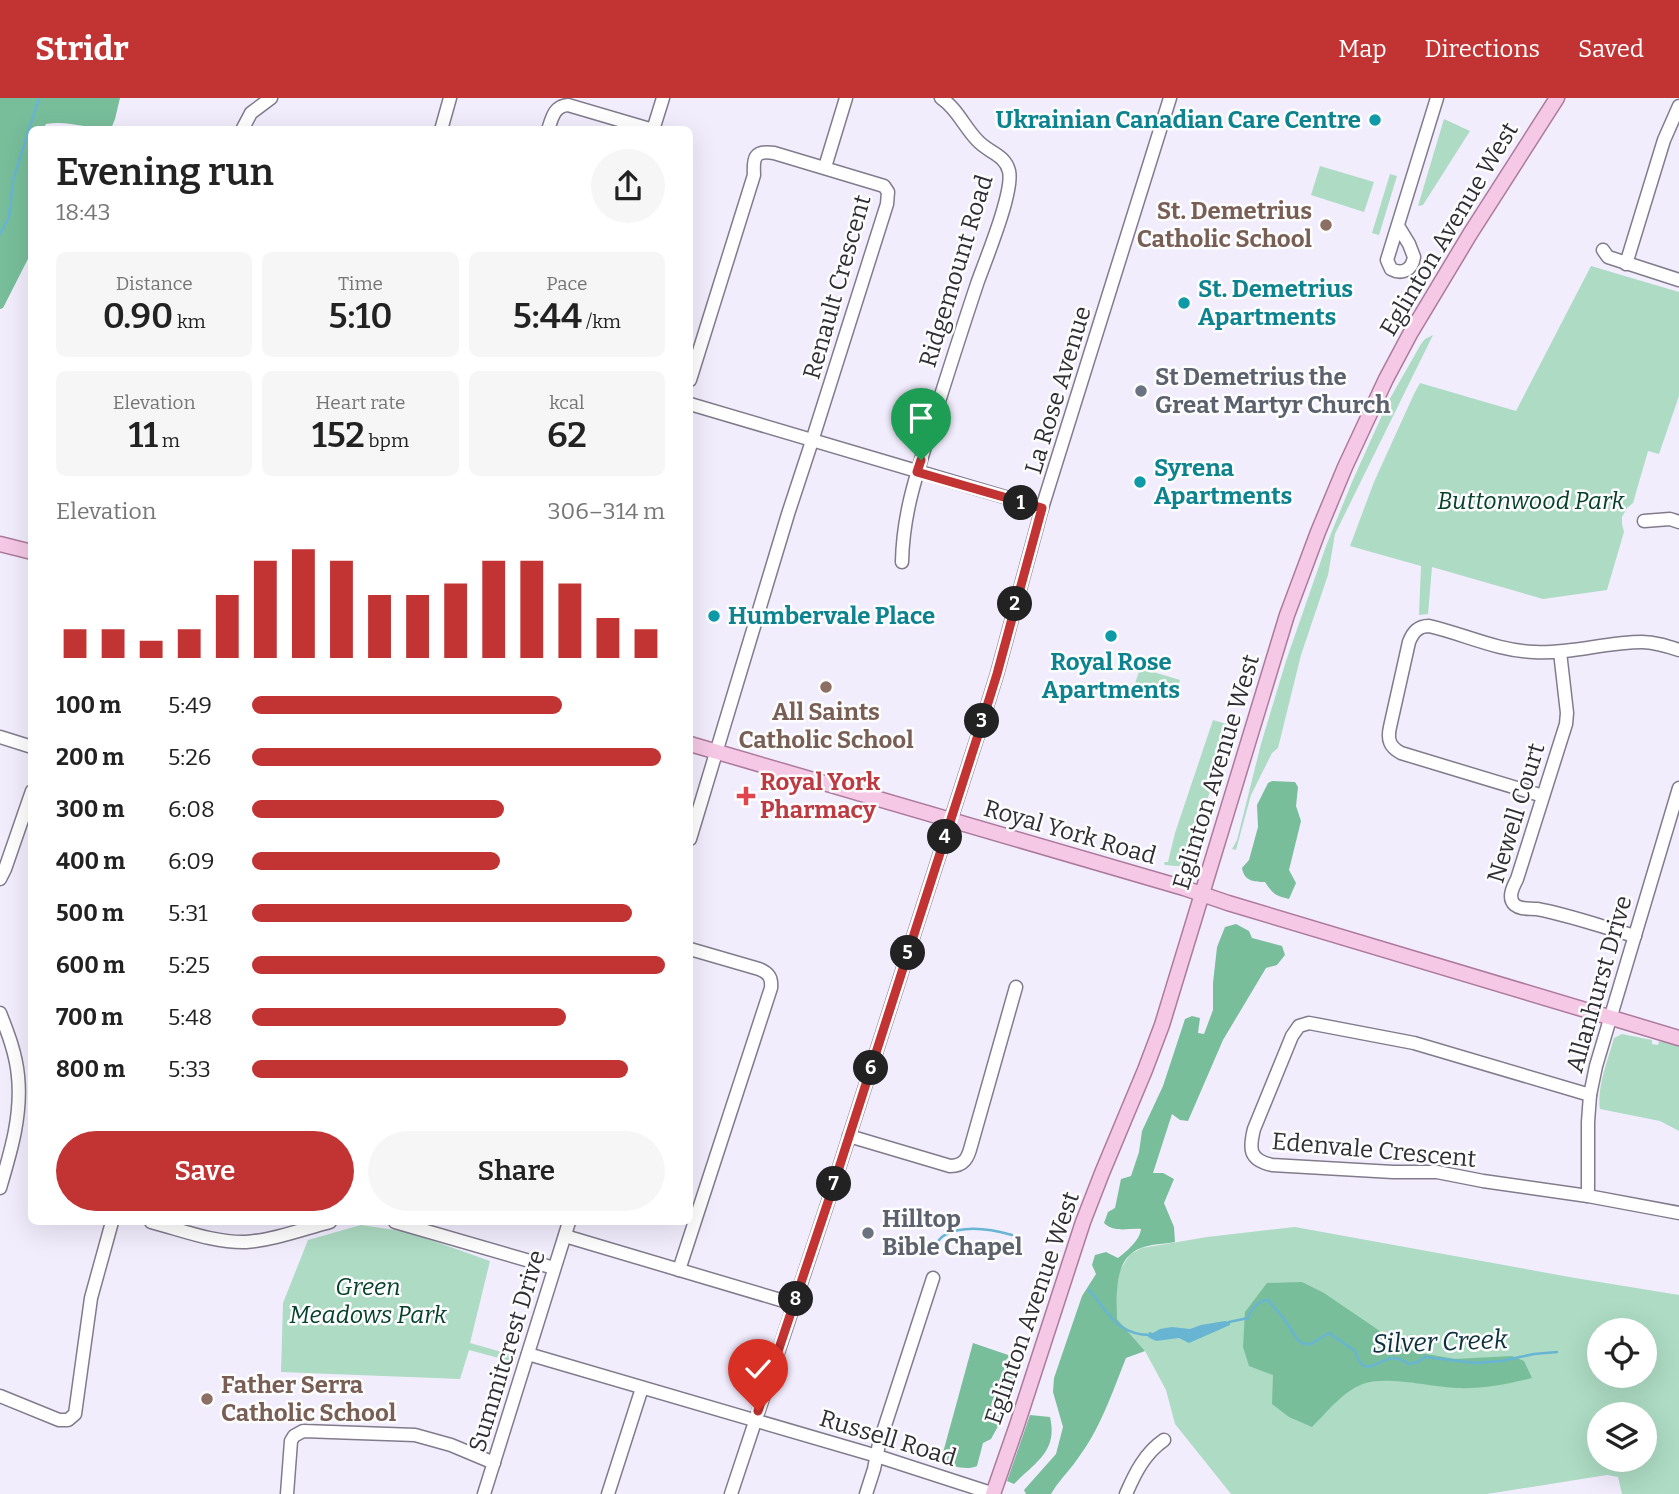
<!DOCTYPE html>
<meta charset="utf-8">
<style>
:root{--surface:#fff;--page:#f6f6f6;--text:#222;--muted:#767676;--accent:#c23433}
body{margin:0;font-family:Bitter,serif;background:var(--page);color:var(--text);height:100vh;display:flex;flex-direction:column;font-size:26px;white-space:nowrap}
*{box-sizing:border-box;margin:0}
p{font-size:23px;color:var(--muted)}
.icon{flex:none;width:38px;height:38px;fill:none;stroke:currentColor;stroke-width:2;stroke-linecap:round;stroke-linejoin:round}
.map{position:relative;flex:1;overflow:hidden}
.drawer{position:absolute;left:28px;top:28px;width:665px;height:1099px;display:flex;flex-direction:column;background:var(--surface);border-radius:10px;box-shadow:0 7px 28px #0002}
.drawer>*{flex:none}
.tools{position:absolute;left:1587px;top:1220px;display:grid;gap:14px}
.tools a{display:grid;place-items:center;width:70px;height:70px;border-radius:50%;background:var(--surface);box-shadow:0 7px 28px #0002;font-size:35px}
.pin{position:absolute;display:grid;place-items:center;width:60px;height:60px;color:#fff;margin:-72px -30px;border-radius:50% 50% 50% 0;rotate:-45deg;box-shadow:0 0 7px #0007}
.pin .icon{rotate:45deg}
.km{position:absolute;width:35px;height:35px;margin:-18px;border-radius:50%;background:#222;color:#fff;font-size:19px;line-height:35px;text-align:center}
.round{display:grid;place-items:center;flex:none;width:74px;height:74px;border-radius:37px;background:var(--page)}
.summary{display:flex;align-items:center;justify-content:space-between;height:119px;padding:0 28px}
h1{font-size:38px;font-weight:600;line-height:52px}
.figures{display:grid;grid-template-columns:repeat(3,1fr);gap:10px;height:119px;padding:7px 28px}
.figures div{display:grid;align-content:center;border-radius:10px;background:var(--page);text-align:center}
.figures b{font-size:35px;font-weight:600}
.figures small{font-size:19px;font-weight:400}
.figures p{font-size:19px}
.chart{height:196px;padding:14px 28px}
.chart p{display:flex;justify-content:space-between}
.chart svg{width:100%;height:126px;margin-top:7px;stroke:var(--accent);stroke-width:6}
.button{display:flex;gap:14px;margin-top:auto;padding:14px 28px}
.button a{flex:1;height:80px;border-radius:42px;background:var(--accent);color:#fff;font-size:28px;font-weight:600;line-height:80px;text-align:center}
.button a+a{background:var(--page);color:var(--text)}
ul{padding:0 28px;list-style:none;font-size:23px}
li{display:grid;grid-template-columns:112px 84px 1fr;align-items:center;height:52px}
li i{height:18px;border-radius:9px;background:var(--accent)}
header{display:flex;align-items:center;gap:42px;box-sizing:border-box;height:98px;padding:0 35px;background:var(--accent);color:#fff}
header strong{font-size:33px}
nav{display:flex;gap:38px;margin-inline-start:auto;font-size:24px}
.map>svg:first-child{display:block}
</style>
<header>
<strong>Stridr</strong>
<nav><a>Map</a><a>Directions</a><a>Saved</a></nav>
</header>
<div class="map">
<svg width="1679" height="1396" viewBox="0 0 1679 1396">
<rect width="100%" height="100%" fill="#f2edfd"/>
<g fill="#addbc3" fill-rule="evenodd">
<polygon points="1444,21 1470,33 1423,107 1418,108"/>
<polygon points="1320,68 1374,84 1364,114 1311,97"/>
<polygon points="1390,76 1397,78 1379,137 1372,135"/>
<polygon points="1591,168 1679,194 1679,298 1659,356 1648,353 1633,405 1627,410 1622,419 1622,426 1624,434 1607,492 1543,501 1432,469 1428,516 1419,517 1421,468 1350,448 1374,384 1414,296 1420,285 1516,313"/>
<polygon points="1433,237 1335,436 1328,477 1301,557 1278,650 1272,655 1251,697 1236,752 1232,751 1237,742 1261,646 1286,563 1326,448 1352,384 1388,304 1421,246 1425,241"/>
<polygon points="1140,570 1180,582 1174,601 1134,589"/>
<polygon points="1213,622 1230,627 1220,663 1197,733 1197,744 1195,744 1195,749 1193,751 1195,752 1190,759 1192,760 1188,769 1165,767 1164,766 1165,764 1168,764 1175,735"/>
<path d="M1622,936L1652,942V946L1658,947L1659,943L1663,944L1664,942L1679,945V1033L1660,1023L1600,1011C1597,988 1608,962 1614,940Z"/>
<polygon points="361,1127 408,1134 490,1163 470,1245 516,1258 514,1264 469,1252 460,1281 281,1274 283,1205 308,1142"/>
<path d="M1295,1129L1575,1180L1679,1197V1396H1622L1618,1379L1607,1377L1487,1396H1231L1175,1326L1166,1292L1145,1253L1117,1221V1177L1130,1156L1142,1150L1207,1139ZM1600,1232H1645V1278H1600ZM1600,1316H1645V1362H1600Z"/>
</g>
<g fill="#78be9b">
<path d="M0,0H120L115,21L111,31C88,31 68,22 46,26L43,31L32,32L31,155L3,210L0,211Z"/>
<path d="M1272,683L1295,684L1298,689L1296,708L1301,723L1289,772L1296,785L1289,801C1275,798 1273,796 1265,784C1254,784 1244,783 1242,770L1249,762L1258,729L1257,707L1268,685Z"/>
<path d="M1236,826L1249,833L1252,840L1282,848L1285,857L1277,867L1266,870L1223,942L1188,1023L1180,1022L1172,1016L1153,1075H1163L1174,1081L1164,1105L1174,1129L1175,1144C1164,1146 1151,1146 1141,1150C1113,1160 1117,1197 1117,1221L1145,1253L1126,1260C1112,1295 1100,1332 1076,1363C1068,1374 1057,1385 1051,1396H1026L1024,1392L1056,1356L1063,1329L1053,1294L1054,1280L1082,1198L1096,1176L1092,1167L1095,1157L1106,1154L1118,1160C1127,1153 1140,1142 1141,1131C1128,1130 1114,1135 1104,1125L1108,1114L1115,1110L1121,1081L1131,1078L1139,1054L1142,1033L1163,988L1185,921L1192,918L1200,920L1198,935L1204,936L1213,912V885L1217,849L1225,829Z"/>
<path d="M1302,1184L1324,1195L1393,1242L1415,1254L1455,1261L1512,1258L1524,1263L1532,1280C1507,1286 1482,1291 1457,1290C1433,1289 1387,1278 1366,1285C1345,1291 1327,1314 1312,1329L1289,1319L1272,1306L1273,1277L1249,1268L1243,1249L1245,1214L1267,1185Z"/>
<path d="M973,1245L1017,1260L1018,1271L1013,1291L1002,1310V1321L991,1341L983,1345L977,1368C966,1373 951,1368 941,1362Z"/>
<path d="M1030,1317L1050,1319C1058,1353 1036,1364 1014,1386L1007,1383Z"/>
</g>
<polygon fill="#68b5d3" points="1225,1223 1230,1224 1230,1227 1189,1245 1179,1240 1156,1243 1148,1239 1149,1234 1153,1235 1160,1231 1172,1229 1190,1231 1201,1227"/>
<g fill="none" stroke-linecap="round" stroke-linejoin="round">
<g stroke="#68b5d3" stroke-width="2.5">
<polyline points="0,136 9,119 13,82 39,0"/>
<path d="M933,1150C937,1145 940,1139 945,1137C965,1126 991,1131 1012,1137"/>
<path d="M1089,1192C1109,1215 1117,1237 1151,1237"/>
<path d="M1229,1224L1248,1220C1251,1211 1259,1202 1268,1202L1284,1221L1298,1242L1304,1246H1311L1329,1235L1355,1253C1364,1283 1377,1261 1393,1260C1399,1260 1404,1263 1409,1266L1418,1264L1425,1259L1475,1265L1501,1263L1534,1256L1557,1254"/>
</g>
<g stroke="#817b8c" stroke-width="15">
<g id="minor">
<polyline points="242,32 251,15 271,0"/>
<polyline points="441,32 450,0"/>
<path d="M548,32C552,20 554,8 568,7L653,32"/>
<polyline points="653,32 663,0"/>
<polyline points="825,69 846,0"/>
<path d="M1398,128L1409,146L1414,159C1412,172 1402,177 1391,171L1387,162L1437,0"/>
<polyline points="1603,152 1608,159 1679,182"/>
<polyline points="1626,166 1664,42 1679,8"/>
<path d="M690,282L754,77C753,60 754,52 774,55L884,88L888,94L887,106L812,343L788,416L690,741"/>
<polyline points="690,306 1042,410"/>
<polyline points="1644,423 1670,421 1679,424"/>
<path d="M902,464C903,414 917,376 931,329C946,281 961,234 977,186C985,163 1014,94 1009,73C1005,57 990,55 979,44C965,31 958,11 941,0"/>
<path d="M1560,554L1567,615L1566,626L1517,781C1513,789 1507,800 1515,807C1521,812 1530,810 1537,811C1570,817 1602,829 1635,838"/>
<polyline points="0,639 32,649"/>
<path d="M1543,698L1401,655C1390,649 1387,642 1390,629L1409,544C1413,534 1418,528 1429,528C1464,536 1498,553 1534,554C1571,556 1606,544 1642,544C1655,544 1667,548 1679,552"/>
<polyline points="0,781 5,771 32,693"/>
<path d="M0,915C8,935 16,956 18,978C22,1017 11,1053 0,1090"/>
<path d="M1590,997L1414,945L1309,925L1299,928L1292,938L1254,1031C1249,1051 1249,1062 1272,1067L1393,1074H1437L1483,1083L1588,1098L1679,1115"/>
<path d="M849,1038L950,1068C964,1068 968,1060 971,1048L1016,889"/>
<polyline points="1588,1098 1588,1024 1590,997 1596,968 1679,690"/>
<path d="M151,1124C182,1132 214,1145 246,1144C274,1142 303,1131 330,1124"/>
<polyline points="395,1124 554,1170"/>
<polyline points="565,1138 794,1206"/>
<path d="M679,1172L771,890C772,880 769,875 759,871L690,851"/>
<polyline points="528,1256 877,1358 994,1396"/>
<polyline points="0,1298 59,1322 68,1322 75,1316 91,1200 112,1124"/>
<polyline points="287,1396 291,1343 294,1338 303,1333 415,1337 451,1347 494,1365"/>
<polyline points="484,1396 569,1124"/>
<polyline points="608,1396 642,1290"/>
<polyline points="731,1396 829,1101 978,637 997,576 1042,410 1170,0"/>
<polyline points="866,1396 874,1371 879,1346 933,1180"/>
<path d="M1126,1396C1135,1375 1145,1355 1164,1342"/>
</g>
</g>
<g stroke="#ac7a9c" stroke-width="17">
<g id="major">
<polyline points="0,446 32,454"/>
<polyline points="690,646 1184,790 1228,805 1679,940"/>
<polyline points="993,1396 1017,1327 1083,1124 1102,1075 1145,972 1162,927 1287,517 1318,434 1345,369 1386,281 1410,236 1470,136 1557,0"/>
</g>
</g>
<use href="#minor" stroke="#fff" stroke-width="12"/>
<use href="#major" stroke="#f5c8e5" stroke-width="14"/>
</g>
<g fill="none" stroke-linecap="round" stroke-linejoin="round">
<g stroke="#fff" stroke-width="14">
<polyline id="route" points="758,1313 829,1101 978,637 997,576 1042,410 917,374 921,362"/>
</g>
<use href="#route" stroke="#c23433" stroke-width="9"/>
</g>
<g fill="#0f9aa8" stroke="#fdfdfd" stroke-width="2.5">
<circle cx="1375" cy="22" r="7"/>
<circle cx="1184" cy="205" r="7"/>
<circle cx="1140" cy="384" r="7"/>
<circle cx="714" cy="518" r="7"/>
<circle cx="1111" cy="538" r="7"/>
</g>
<g fill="#8d6e63" stroke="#fdfdfd" stroke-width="2.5">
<circle cx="1326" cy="127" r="7"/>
<circle cx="826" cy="589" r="7"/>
<circle cx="207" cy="1301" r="7"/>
</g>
<g fill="#6b7280" stroke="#fdfdfd" stroke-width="2.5">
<circle cx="1141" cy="293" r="7"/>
<circle cx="868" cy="1135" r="7"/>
</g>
<path fill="#e0444e" stroke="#fdfdfd" stroke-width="2.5" d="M742.5 687.5h7v7h7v7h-7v7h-7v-7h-7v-7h7z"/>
<g text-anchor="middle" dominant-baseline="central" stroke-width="5" stroke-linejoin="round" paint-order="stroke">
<g font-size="24" font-weight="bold" fill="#0d838f" stroke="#fdfdfd" text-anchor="start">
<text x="1361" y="22" text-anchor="end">Ukrainian Canadian Care Centre</text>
<text x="1198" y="191">St. Demetrius<tspan x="1198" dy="28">Apartments</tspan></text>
<text x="1154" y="370">Syrena<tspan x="1154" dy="28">Apartments</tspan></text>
<text x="728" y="518">Humbervale Place</text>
<text x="1111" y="564" text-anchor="middle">Royal Rose<tspan x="1111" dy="28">Apartments</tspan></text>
</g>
<g font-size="24" font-weight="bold" fill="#785e54" stroke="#fdfdfd" text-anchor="end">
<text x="1312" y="113">St. Demetrius<tspan x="1312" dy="28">Catholic School</tspan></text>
<text x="826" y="614" text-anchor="middle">All Saints<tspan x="826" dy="28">Catholic School</tspan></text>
<text x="221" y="1287" text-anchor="start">Father Serra<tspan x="221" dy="28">Catholic School</tspan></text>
</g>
<g font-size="24" fill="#302e35" stroke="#fdfdfd">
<text transform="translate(1449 131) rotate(-59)">Eglinton Avenue West</text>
<text transform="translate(956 173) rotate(-73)">Ridgemount Road</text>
<text transform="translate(837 189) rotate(-74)">Renault Crescent</text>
<text transform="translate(1058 292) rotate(-73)">La Rose Avenue</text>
<text transform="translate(1216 674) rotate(-73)">Eglinton Avenue West</text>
<text transform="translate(1516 715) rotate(-73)">Newell Court</text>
<text transform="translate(1070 734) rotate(16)">Royal York Road</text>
<text transform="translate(1599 886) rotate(-74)">Allanhurst Drive</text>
<text transform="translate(1374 1052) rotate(5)">Edenvale Crescent</text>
<text transform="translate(1032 1210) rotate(-71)">Eglinton Avenue West</text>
<text transform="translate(507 1253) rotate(-73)">Summitcrest Drive</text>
<text transform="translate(888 1340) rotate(17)">Russell Road</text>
</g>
<g font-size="24" font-weight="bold" fill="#5b616d" stroke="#fdfdfd" text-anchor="start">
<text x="1155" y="279">St Demetrius the<tspan x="1155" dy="28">Great Martyr Church</tspan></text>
<text x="882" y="1121">Hilltop<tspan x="882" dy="28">Bible Chapel</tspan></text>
</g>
<g font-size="24" font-style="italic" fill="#05412b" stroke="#fdfdfd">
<text x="1531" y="403">Buttonwood Park</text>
<text x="368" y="1189">Green<tspan x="368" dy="28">Meadows Park</tspan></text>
</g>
<g font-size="24" font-weight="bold" fill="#be3a42" stroke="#fdfdfd" text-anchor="start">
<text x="760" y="684">Royal York<tspan x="760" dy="28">Pharmacy</tspan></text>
</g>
<g font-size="26" font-style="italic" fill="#0c313e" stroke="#fdfdfd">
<text transform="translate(1440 1244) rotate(-2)">Silver Creek</text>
</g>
</g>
</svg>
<div class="tools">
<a><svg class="icon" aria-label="locate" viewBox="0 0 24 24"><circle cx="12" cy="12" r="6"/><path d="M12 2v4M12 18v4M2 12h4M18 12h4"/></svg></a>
<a><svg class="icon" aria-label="layers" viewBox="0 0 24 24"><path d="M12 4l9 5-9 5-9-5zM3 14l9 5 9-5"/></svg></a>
</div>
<div class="pin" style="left:921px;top:362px;background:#1e9e55"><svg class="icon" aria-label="arrive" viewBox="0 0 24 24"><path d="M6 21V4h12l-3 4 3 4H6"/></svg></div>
<div class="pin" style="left:758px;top:1313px;background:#d93025"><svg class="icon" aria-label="check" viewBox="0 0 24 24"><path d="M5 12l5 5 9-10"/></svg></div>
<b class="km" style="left:1021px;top:405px">1</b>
<b class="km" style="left:1015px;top:506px">2</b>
<b class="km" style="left:982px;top:623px">3</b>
<b class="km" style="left:945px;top:739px">4</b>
<b class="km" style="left:908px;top:855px">5</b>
<b class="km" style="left:871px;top:970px">6</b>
<b class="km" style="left:834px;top:1086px">7</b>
<b class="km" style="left:796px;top:1201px">8</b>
<section class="drawer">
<div class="summary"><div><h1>Evening run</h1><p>18:43</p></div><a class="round"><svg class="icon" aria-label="share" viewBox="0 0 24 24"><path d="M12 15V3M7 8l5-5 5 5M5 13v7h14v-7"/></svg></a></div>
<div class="figures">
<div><p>Distance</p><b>0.90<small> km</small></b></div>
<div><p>Time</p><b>5:10</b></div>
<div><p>Pace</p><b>5:44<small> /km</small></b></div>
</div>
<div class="figures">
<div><p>Elevation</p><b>11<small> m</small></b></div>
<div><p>Heart rate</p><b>152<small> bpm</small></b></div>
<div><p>kcal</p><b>62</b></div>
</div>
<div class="chart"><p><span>Elevation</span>306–314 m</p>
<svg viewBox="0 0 160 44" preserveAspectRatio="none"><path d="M5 44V34M15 44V34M25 44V38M35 44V34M45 44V22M55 44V10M65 44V6M75 44V10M85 44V22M95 44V22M105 44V18M115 44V10M125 44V10M135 44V18M145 44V30M155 44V34"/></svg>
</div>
<ul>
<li><b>100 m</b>5:49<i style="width:75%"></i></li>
<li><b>200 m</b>5:26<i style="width:99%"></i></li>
<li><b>300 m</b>6:08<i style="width:61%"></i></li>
<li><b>400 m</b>6:09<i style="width:60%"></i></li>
<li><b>500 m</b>5:31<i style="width:92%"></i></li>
<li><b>600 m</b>5:25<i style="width:100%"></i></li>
<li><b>700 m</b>5:48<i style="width:76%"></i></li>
<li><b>800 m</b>5:33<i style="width:91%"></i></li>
</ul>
<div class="button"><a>Save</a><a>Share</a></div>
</section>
</div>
